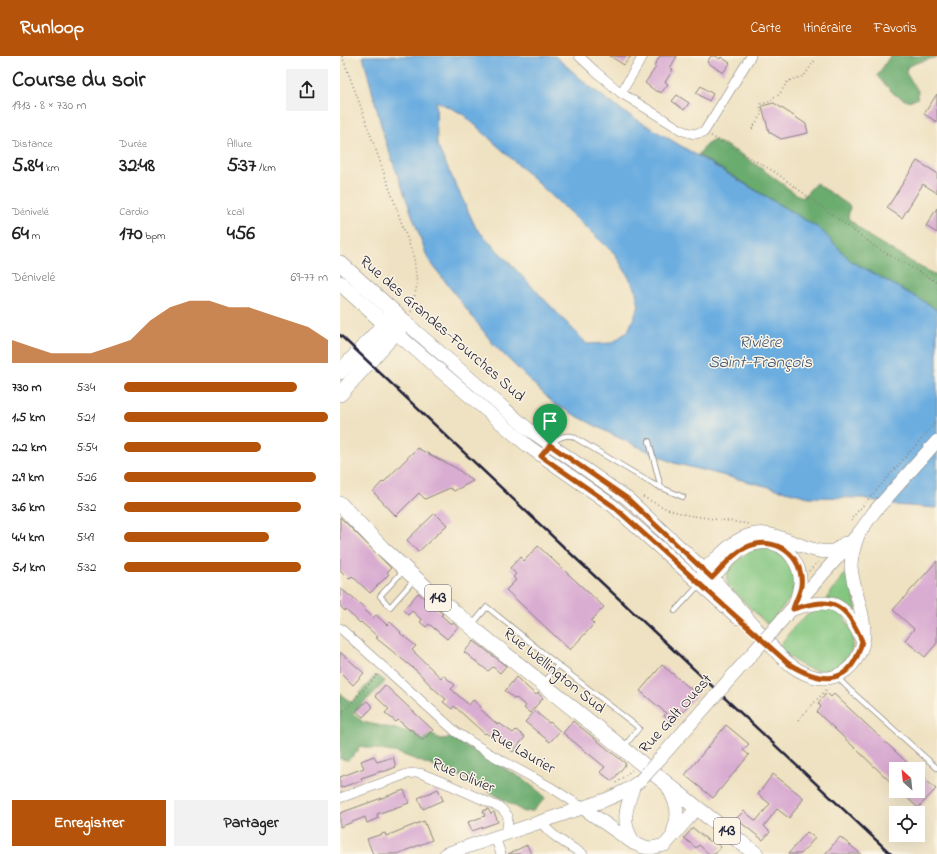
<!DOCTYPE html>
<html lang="fr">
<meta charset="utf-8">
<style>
:root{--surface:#fff;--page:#f2f2f2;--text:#222;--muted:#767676;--accent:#b45309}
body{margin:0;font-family:"Indie Flower",sans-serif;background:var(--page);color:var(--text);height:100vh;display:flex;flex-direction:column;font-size:15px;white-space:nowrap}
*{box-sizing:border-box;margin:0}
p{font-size:13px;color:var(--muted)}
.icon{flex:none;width:22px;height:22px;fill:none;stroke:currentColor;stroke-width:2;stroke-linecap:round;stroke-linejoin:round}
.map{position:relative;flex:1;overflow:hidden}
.panel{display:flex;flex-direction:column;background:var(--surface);width:340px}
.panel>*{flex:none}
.needle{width:26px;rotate:333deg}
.controls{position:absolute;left:549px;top:706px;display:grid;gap:8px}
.controls a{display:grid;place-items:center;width:36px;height:36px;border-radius:0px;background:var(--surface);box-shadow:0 4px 16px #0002;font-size:20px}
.pin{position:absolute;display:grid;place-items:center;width:34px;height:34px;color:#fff;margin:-41px -17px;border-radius:50% 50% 50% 0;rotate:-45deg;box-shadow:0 0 4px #0007}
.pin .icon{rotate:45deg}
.round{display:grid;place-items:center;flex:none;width:42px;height:42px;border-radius:0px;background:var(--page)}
.summary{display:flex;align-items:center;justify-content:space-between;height:68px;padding:0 12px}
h1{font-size:22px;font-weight:700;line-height:30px}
.stats{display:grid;grid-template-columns:repeat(3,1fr);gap:6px;height:68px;padding:4px 12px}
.stats div{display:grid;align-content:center}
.stats b{font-size:20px;font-weight:700}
.stats small{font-size:11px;font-weight:400}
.stats p{font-size:11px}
.chart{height:112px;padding:8px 12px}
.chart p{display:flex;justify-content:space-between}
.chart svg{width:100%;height:72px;margin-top:4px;fill:var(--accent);opacity:.7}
.primary-button{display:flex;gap:8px;margin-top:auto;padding:8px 12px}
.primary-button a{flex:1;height:46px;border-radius:0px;background:var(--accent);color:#fff;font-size:16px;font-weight:700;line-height:46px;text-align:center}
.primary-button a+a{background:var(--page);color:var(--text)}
ul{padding:0 12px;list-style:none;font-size:13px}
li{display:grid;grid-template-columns:64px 48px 1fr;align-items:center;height:30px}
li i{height:10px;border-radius:5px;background:var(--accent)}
header{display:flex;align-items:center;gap:24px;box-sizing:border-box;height:56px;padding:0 20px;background:var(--accent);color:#fff}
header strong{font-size:19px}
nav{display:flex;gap:22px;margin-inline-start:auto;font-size:14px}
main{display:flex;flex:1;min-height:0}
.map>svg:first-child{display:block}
</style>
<header>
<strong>Runloop</strong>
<nav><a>Carte</a><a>Itinéraire</a><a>Favoris</a></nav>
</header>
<main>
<section class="panel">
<div class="summary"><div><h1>Course du soir</h1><p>19:13 · 8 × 730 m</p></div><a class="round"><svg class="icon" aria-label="share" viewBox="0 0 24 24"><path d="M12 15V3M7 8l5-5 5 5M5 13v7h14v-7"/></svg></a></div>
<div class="stats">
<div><p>Distance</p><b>5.84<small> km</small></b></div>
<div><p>Durée</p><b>32:48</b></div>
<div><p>Allure</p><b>5:37<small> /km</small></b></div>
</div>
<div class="stats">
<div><p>Dénivelé</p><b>64<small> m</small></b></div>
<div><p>Cardio</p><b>170<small> bpm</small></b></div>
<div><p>kcal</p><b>456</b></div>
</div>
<div class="chart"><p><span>Dénivelé</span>69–77 m</p>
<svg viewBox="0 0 160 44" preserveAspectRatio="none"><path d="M0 44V30L10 34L20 38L30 38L40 38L50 34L60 30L70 18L80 10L90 6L100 6L110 10L120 10L130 14L140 18L150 22L160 30V44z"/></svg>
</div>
<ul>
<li><b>730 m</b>5:34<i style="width:85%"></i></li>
<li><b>1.5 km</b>5:21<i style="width:100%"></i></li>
<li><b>2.2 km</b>5:54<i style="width:67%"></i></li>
<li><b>2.9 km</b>5:26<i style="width:94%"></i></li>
<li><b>3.6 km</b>5:32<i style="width:87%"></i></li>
<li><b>4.4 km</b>5:49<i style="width:71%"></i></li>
<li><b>5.1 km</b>5:32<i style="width:87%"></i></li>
</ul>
<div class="primary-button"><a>Enregistrer</a><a>Partager</a></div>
</section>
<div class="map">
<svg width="597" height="798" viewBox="0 0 597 798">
<rect width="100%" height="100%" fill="#fcf5e5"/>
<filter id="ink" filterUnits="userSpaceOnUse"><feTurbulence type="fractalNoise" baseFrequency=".025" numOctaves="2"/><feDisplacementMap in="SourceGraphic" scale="8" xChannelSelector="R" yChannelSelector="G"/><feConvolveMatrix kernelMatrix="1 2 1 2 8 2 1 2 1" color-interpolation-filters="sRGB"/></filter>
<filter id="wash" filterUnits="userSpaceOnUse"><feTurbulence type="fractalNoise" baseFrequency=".012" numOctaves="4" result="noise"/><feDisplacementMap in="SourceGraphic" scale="16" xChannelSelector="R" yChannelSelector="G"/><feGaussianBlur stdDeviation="0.9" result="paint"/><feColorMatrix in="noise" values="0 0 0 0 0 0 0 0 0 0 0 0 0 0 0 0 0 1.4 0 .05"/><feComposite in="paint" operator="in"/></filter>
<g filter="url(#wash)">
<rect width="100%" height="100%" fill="#efe2c2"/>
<g fill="#83c680" stroke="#52745e">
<path d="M426,492L446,498L456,523L452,540L428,569L389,531C387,526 386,522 387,518C389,512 404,498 410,495C414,493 421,493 426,492Z"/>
<polygon points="508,514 517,555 499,545 486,543"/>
<path d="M486,552L502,557C506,565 514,576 513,585C513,604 491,619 474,614C460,611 449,600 438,592C451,575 463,555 486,552Z"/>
</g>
<g fill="#6aab6e" stroke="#466654">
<polygon points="550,0 597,0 597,1 576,7 567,11 566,17 578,35 577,43 567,45 554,38 537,20"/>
<path d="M374,84C407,98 433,123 462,142L476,127L510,150L508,162L530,181L582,212L597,220V255L590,249L511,205L480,173L358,99L366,89Z"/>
<polygon points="36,619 45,626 13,657 23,666 74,677 83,685 91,678 100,683 112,682 183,723 202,738 205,743 193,755 184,756 130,724 58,697 19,690 18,695 8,704 0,703 0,636 5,642 12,646"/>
</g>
<path fill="#6cade0" stroke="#47688e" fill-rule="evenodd" d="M23,0H215L249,30L281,54L480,173L511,205L590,249L597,255V452L555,449L522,442L469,441L334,407L275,380L214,348L154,289L88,203L45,84ZM96,45L123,58L275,198L295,232L299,250L288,275L272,287L247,288L136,172L97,89Z"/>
<g id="blocks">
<g fill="#d9acd2">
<polygon points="270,0 291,0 284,9"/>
<polygon points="320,0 337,0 330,12 333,14 325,26 328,28 321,37 318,35 317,36 305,27 316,11 314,10"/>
<polygon points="371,0 376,0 380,3 381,1 390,7 383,17 367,6"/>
<polygon points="361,30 373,38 369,45 356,37"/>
<polygon points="597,38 597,66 584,58"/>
<polygon points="337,39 349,47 344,54 332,45"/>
<polygon points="434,47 466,68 468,77 441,83 429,76 422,50"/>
<polygon points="577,105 597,117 597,137 583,128 562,162 547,152"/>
<polygon points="597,152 597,177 586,170"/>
<polygon points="77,392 116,412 133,425 114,435 110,432 85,443 79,437 56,460 33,436 42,426 43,427"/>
<polygon points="95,457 107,469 78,496 67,484"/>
<polygon points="0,461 51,512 47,516 49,518 30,537 12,520 9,523 0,514"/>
<polygon points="198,490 264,551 251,565 254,568 230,594 166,534 176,524 173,521 176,518 170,512 180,501 184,505"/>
<polygon points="597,505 597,587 585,601 565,584 574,573 553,554"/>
<polygon points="0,532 25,552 24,553 33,562 36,559 47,569 50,566 61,576 60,577 76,590 72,594 101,622 103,619 115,629 111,633 129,649 133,644 141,651 139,652 158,669 159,667 173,677 176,674 185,681 173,696 161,686 160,687 146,677 145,678 114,650 112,653 103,646 106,643 93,632 78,616 36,582 38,581 21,566 20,567 6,554 5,555 0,550"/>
<polygon points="78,537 103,558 101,559 111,568 113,567 118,571 107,583 89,568 86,571 80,566 82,564 72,555 68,559 63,554"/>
<polygon points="134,585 166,610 160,617 153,611 148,615 124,596"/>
<polygon points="0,596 24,617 13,629 0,616"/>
<polygon points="322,609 357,638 333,668 324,660 326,657 300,635"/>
<polygon points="176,621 196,639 198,637 203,642 190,657 184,652 186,650 176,642 175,643 165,635"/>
<polygon points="45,629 93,674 83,684 71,673 70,674 58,664 56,666 45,657 49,653 35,640"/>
<polygon points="487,637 491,641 494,638 574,713 556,713 556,731 477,656 481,651 478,647"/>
<polygon points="27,645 33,651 23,661 16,655"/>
<polygon points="195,655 209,667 210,666 220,675 210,686 185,666"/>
<polygon points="233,665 286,708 272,725 260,716 265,711 223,677"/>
<polygon points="386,669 409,688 403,694 409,699 373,742 345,719"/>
<polygon points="34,700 37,706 53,701 56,711 43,716 42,715 21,722 22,724 0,732 0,721 24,712 21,705"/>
<polygon points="578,717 596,733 578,752 560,735 578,735"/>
<polygon points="433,718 464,742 449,762 437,753 424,770 430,776 423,784 396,763 404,755 416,765 430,748 418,738"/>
<polygon points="98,733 103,744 83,753 78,742"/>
<polygon points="64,734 69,747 37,758 38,762 27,767 25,761 0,771 0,758 3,756"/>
<polygon points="148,753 151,758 154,756 158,766 132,775 128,766 145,760 143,755"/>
<polygon points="84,765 92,784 57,798 33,798 27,783 45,777 46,780"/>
<polygon points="353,772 370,786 372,783 381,791 375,798 369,798 359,789 356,792 344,782"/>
<polygon points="467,776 475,782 461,798 448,798"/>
<polygon points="500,781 521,798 485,798"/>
<polygon points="187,789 191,798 168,798"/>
</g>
</g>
</g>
<g filter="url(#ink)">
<use href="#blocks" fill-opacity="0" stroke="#88827e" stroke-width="1"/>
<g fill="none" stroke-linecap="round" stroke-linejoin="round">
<g stroke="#88827e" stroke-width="6">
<g id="service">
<polyline points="309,385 321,432"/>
<path d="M202,399C210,389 218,378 232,380L311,427L343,441"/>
<polyline points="64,514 40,540 50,551 74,524"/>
<polyline points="335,555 359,529"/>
<polyline points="132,569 147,551 218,609 204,627"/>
<polyline points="218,609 299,672 284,691"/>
<polyline points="497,621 511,635 597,712"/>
</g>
</g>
<g stroke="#88827e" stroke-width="10">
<g id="minor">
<polyline points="239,0 255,15 281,37 343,75 354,78 364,76 411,0"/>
<polyline points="281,37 303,0"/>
<polyline points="0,572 116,676 150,698 212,732 243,752"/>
<polyline points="0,742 67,718 74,717 80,717 110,729 161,752 168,760 167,778"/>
<path d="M201,766C212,781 228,789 243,798"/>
<polyline points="155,781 161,798"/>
</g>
</g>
<g stroke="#88827e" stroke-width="14">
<g id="secondary">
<path d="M65,266L188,373L288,443L372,521L441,601C454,613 474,626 493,621C514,615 525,593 524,573C523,552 512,530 511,510C511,498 515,488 519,477"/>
<polyline points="56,277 188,390 273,450 398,562"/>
<path d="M362,521C365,510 374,505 381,498C412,467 429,477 465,491C474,494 483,497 492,495C497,494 501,490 505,487"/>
<path d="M366,525C377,519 384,508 393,500C410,484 437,480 452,501C464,518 461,530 455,548"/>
<path d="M453,553C491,541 504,545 521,582"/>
<polyline points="434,573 519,477 534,456 597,385"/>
<path d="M326,727C336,747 341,754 333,776"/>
<polyline points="243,752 293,787 303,791 311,792 325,789 357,752"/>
<path d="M293,785C280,765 287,750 294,729"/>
<path d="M106,798L265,744C278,739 290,733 301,724"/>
</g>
</g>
<g stroke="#88827e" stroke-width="16">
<g id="primary">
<polyline points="0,207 65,266 0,338"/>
<polyline points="0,227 53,275"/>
<polyline points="0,316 55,257"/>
<polyline points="0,448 43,493 92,537 139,577 357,752 416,798"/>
</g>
</g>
<g stroke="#88827e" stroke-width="1.5" stroke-dasharray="1 3" stroke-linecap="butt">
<polyline points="2,0 18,43 74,202 77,229 71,256"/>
<polyline points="412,73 422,57 420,50 421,48 430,46 434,41 439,39 448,25 464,20 475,4"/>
<polyline points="371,80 435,116 537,192 597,226"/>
<polyline points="303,441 327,453 347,459 409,468"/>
<polyline points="512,465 511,463 597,365"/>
<polyline points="469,515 479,505"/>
<polyline points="0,655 4,655 39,617"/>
<polyline points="458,664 487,633"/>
<polyline points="276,727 292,714"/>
</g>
<use href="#service" stroke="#fff" stroke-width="4.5"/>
<use href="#minor" stroke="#fff" stroke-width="9"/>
<use href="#secondary" stroke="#fff" stroke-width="13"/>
<use href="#primary" stroke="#fff" stroke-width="15"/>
<polyline stroke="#22223b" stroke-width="2.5" points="0,279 229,496 551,798"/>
<g stroke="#88827e" stroke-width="14" stroke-linecap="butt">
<polyline id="secondary-bridge" points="301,724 434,573"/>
</g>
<use href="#secondary-bridge" stroke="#fff" stroke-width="13"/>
</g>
</g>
<g fill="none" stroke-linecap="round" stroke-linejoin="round" filter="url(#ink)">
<g stroke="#fff" stroke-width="8">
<path id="route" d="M210,389L288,443L372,522C383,511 393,497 407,491C434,478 465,500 461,530C460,537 455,546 453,553C494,540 505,547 522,585C512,629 483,629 449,608L273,450L201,400Z"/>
</g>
<use href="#route" stroke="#b45309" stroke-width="5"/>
</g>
<g text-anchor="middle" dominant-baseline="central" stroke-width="3" stroke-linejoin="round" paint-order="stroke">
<g fill="#fcf5e5" stroke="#63616e" stroke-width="1">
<rect x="85" y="529" width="26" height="26" rx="3"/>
<rect x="374" y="762" width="26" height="26" rx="3"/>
</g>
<g font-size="15" font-weight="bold" fill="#22223b">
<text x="98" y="542">143</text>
<text x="387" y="775">143</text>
</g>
<g font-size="16" fill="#22223b" stroke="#fcf5e5">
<text transform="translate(102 273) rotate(41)">Rue des Grandes-Fourches Sud</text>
<text transform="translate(214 615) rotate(39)">Rue Wellington Sud</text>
<text transform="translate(336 658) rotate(-48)">Rue Galt Ouest</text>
<text transform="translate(182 696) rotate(30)">Rue Laurier</text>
<text transform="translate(123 720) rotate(23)">Rue Olivier</text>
</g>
<g font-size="17" font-style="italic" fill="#3c5375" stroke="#fcf5e5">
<text x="420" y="286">Rivière<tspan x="420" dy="20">Saint-François</tspan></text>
</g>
</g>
</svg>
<div class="controls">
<a><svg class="needle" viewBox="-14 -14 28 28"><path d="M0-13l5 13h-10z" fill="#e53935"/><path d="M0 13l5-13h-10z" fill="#767676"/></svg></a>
<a><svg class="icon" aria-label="locate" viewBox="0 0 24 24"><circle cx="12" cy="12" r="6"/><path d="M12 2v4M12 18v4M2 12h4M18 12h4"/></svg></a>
</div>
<div class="pin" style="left:210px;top:389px;background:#1e9e55"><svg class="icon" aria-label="arrive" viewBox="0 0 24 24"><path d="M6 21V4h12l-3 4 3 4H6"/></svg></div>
</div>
</main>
